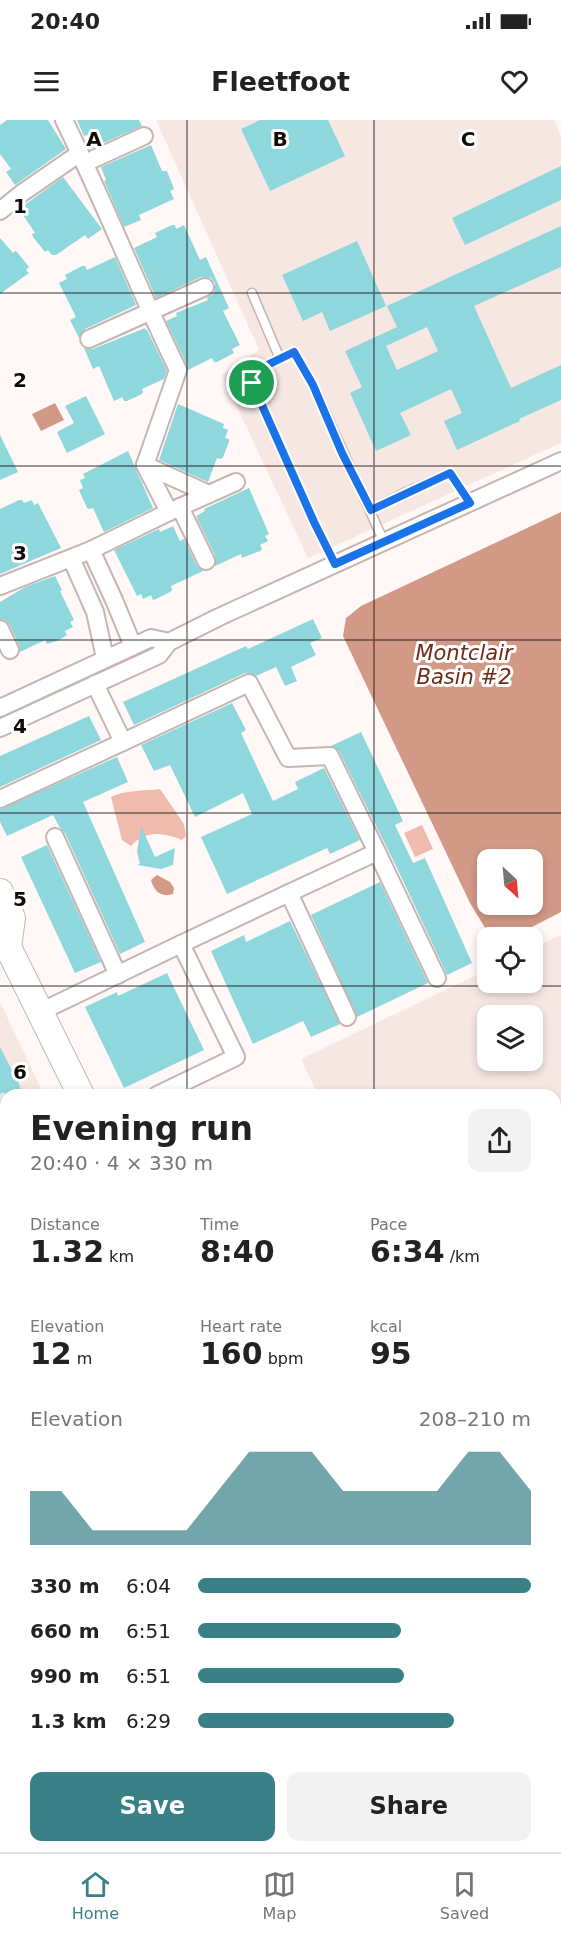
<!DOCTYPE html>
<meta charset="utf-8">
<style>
:root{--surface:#fff;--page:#f2f2f2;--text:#222;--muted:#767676;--line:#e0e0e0;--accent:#398187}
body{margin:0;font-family:"DejaVu Sans",sans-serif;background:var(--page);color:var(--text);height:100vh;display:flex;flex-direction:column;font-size:22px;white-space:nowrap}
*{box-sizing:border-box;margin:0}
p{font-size:20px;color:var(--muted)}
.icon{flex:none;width:33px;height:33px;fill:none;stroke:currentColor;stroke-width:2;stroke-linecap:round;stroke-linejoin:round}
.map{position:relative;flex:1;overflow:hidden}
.side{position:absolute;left:0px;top:969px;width:561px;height:764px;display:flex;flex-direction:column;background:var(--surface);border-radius:18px 18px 0 0;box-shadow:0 3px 9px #0003}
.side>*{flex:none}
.needle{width:39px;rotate:154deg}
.tools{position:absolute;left:477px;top:729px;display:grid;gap:12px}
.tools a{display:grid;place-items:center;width:66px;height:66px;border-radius:12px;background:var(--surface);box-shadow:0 3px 9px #0003;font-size:30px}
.pin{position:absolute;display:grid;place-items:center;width:51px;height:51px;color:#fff;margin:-26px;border:3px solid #fff;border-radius:50%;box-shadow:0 2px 6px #0007}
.round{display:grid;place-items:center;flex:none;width:63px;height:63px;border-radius:12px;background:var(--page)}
.head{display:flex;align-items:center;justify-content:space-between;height:102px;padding:0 30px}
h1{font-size:33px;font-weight:600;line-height:45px}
.figures{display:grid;grid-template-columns:repeat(3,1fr);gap:9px;height:102px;padding:6px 30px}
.figures div{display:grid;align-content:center}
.figures b{font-size:30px;font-weight:600}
.figures small{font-size:16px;font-weight:400}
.figures p{font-size:16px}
.chart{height:168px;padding:12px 30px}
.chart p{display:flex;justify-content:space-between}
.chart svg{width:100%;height:108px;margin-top:6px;fill:var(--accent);opacity:.7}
.cta{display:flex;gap:12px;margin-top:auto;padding:12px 30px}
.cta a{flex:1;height:69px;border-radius:12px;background:var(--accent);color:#fff;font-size:24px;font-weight:600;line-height:69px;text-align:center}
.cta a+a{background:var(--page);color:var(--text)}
ul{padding:0 30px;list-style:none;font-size:20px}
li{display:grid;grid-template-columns:96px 72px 1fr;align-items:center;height:45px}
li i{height:15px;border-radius:8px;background:var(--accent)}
.status{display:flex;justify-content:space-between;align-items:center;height:42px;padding:0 30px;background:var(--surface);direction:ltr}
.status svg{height:16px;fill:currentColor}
header{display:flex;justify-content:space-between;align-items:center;height:78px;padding:0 30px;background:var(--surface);font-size:27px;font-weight:600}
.tab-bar{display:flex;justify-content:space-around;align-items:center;height:84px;border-top:2px solid var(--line);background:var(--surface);font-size:16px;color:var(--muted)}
.tab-bar a{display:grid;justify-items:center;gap:3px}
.tab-bar .selected{color:var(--accent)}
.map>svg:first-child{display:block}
</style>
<div class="status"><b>20:40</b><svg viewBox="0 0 49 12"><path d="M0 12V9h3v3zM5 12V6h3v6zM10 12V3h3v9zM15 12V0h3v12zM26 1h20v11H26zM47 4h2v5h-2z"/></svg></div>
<header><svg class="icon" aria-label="menu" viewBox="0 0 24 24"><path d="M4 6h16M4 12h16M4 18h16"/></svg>Fleetfoot<svg class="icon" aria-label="heart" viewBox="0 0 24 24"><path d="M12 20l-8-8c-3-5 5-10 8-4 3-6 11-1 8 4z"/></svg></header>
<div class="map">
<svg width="561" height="1732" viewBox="0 0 561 1732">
<rect width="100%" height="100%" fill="#fff8f6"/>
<g fill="#f6e7e3" fill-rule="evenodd">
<polygon points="156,0 554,0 561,16 561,323 308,438 222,255 259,230"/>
<path d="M561,815V1264L555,1266V975H318L301,939L487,850L488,862H532L533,828ZM488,896H532V940H488Z"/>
<polygon points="0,882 44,975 6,975 6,1071 0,1074"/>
<polygon points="0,1326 6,1338 6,1500 0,1503"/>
</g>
<g fill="#eebbac">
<path d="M160,669L184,704L186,716L182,720C163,712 145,710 131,726L122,720L111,677C124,670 144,671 160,669Z"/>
<polygon points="422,705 433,729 415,737 404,713"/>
</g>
<g fill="#d29987" fill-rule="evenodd">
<polygon points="55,283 64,300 41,311 32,294"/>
<path d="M561,392V792L530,808L505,816L487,811L470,783L343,516L346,498L361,486ZM488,740H532V784H488Z"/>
<path d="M157,755L170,762L174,768L173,774C161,778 154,771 151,760Z"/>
</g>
<g fill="#8dd7dd" fill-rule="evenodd">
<polygon points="7,0 48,0 66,29 15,65 6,52 11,49 0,34 0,5"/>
<polygon points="77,0 139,0 142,6 92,28 86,15 84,16"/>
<polygon points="260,0 328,0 345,36 270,71 241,9"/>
<polygon points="151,25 162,51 167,51 174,69 170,71 174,79 139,95 141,100 124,107 104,61 106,60 101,47"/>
<polygon points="561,46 561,80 465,125 452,98"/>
<polygon points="63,57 102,109 88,119 85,115 56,135 52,135 48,130 45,132 33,117 32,114 35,113 19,89"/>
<polygon points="172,105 175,105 176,109 184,105 200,140 206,137 229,188 223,191 240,225 232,229 234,233 217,242 214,242 212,238 188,250 187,245 166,201 177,196 176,193 208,180 207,178 214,173 215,163 211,158 201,157 156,178 134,128 157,117 155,113"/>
<path d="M561,106V147L474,186L511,268L561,245V280L519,299L520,301L457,330L444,301L462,293L451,269L400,293L411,315L376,331L350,273L362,267L345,231L397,207L387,186ZM427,207L438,231L397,250L386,226Z"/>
<polygon points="0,118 13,133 15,131 17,132 29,147 26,150 29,153 0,174"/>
<polygon points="357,121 386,186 330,211 322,192 303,201 282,155"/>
<polygon points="115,137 136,185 85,209 79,218 70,200 76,197 59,163 67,159 65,155 82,146 85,146 87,150"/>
<polygon points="145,208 146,210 147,210 167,251 164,259 142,269 143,272 142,274 127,281 124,281 122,277 114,281 99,246 93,249 84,228 93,229"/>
<polygon points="86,276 105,314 67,333 57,312 74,303 65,286"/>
<polygon points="178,284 224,304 223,308 228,310 225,318 229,319 229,322 223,337 221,339 217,338 208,362 159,340"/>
<polygon points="0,315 18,352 0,360"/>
<polygon points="128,331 153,388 104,412 93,388 89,389 87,388 79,370 83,368 80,360 85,358 83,354"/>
<polygon points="249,368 269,414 265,416 268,421 260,425 262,429 260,431 242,438 241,434 215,446 215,436 196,396 205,391 204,389"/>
<polygon points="19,380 22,380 24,383 32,380 34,385 38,383 61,428 0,454 0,389"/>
<polygon points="173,406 180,421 184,419 197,446 203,451 171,466 172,470 170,472 156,479 153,480 151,475 143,479 141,474 137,476 114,430 159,409 160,412"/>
<polygon points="55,456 62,470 60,471 74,500 70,502 73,507 65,511 67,515 59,520 47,524 45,520 20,532 19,525 9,504 5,500 0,499 0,482 25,467"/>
<polygon points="313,499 322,518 310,523 316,535 291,547 297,561 285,566 276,547 256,556 250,553 245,553 134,605 123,582 246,526 248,529"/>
<polygon points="232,583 246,610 241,613 273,681 298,669 295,662 324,648 360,720 330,734 327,728 227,774 201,717 252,694 243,673 195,697 170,645 154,651 141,625"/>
<polygon points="89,596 101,620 0,667 0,636"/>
<polygon points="361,612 403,701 395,705 413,743 425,738 472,843 447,855 398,750 339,631 331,626"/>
<polygon points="117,637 128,662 83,682 145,822 120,834 65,713 60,708 53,695 7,716 0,702 0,689"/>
<polygon points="141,706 155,737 175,728 173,745 161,749 137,745 140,744 137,732"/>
<polygon points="47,725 101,842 75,853 21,737"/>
<polygon points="380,762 428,863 357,897 311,795"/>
<polygon points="290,801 340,904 311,917 303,901 253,924 211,831 244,815 246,822"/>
<polygon points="167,853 204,930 124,968 85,887 117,872 118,876"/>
<polygon points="0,927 19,964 22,975 5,975 4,972 0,974"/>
</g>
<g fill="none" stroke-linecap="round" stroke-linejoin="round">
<g stroke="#c6b5b0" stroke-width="11">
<g id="service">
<polyline points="252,173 280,239"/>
<polyline points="371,390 406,372 450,353 470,383"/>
<polyline points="335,444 314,402 252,263 255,251 294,232 313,265 384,422"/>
<polyline points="0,1307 6,1319"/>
<polyline points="171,1726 174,1732"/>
<polyline points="227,1726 229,1732"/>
<polyline points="387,1726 390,1732"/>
</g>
</g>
<g stroke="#c6b5b0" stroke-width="20">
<g id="minor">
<path d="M64,0C104,82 138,168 178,250L145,345"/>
<polyline points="85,43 144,16"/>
<polyline points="0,91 22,73 80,33"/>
<polyline points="89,219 205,167"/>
<polyline points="145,345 209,374"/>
<polyline points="180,387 206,441"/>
<polyline points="169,392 236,362"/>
<polyline points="91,430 114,480 133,526"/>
<polyline points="71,438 95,492 105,538"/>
<polyline points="0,466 91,430 169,392 145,345"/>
<polyline points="0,509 10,530"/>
<polyline points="0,588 151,518 169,522"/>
<polyline points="0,608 159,535 169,522 219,497 561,341"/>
<polyline points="123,622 249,563 288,638 330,636 377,732"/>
<polyline points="0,679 123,622 95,564"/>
<polyline points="55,717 118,855"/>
<polyline points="289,773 377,732 437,858"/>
<polyline points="181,824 289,773 347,897"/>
<polyline points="40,892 181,824 236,937 157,975"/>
<polyline points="555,1478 561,1475"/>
<polyline points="555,1667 561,1665"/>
<polyline points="0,1702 6,1714"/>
<polyline points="12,1726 15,1732"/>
</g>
</g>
<g stroke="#c6b5b0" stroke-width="22">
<g id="tertiary">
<polyline points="555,1290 561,1288"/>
<polyline points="0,1522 6,1520"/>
<polyline points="0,1553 6,1550"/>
</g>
</g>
<g stroke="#c6b5b0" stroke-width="28">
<g id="primary">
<polyline points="0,772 12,798 8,827"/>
<polyline points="0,821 8,827 81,975"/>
<polyline points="449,1726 452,1732"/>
</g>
</g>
<use href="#service" stroke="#fff" stroke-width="8"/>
<use href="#minor" stroke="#fff" stroke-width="16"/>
<use href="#tertiary" stroke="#fff" stroke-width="20"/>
<use href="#primary" stroke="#fff" stroke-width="26"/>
</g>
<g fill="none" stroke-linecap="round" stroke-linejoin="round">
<g stroke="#fff" stroke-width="12">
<polygon id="route" points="294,232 313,265 342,333 371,390 450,353 470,383 335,444 314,402 252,263 255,251"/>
</g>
<use href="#route" stroke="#1a73e8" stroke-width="8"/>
</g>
<path fill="none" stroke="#100a09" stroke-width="1.5" stroke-opacity="0.55" d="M187,0V975M374,0V975M0,173H561M0,346H561M0,520H561M0,693H561M0,866H561M0,1039H6M555,1039H561M0,1212H6M555,1212H561M0,1386H6M555,1386H561M0,1559H6M555,1559H561M187,1726V1732M374,1726V1732"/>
<g text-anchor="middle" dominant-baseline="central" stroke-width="6" stroke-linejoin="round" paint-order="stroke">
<g font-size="21" font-style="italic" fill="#702b15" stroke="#fff">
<text x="464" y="533">Montclair<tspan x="464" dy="24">Basin #2</tspan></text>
</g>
</g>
<g font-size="20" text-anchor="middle" font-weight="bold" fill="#100a09" stroke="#fff" stroke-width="6" stroke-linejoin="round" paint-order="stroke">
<text x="94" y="26">A</text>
<text x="280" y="26">B</text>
<text x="468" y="26">C</text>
<text x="20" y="93">1</text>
<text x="20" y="267">2</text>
<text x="20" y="440">3</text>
<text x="20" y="613">4</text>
<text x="20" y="786">5</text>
<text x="20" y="959">6</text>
</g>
</svg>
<div class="tools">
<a><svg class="needle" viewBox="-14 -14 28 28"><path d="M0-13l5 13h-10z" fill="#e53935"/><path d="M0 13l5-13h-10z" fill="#767676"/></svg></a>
<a><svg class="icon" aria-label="locate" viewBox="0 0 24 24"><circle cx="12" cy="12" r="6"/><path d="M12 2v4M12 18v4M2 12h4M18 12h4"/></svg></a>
<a><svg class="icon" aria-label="layers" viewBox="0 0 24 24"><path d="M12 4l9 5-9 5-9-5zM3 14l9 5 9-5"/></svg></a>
</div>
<div class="pin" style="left:252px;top:263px;background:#1e9e55"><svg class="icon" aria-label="arrive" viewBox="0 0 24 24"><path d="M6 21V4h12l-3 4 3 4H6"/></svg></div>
<section class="side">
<div class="head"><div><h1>Evening run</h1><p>20:40 · 4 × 330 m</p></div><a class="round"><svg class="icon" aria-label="share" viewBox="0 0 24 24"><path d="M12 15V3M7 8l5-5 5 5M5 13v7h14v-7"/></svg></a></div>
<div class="figures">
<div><p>Distance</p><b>1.32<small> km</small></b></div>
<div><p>Time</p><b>8:40</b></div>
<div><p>Pace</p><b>6:34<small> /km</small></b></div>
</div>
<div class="figures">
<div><p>Elevation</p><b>12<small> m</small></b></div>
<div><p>Heart rate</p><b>160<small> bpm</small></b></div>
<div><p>kcal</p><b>95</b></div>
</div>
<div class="chart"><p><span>Elevation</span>208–210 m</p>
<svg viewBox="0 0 160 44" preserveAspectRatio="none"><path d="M0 44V22L10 22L20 38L30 38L40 38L50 38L60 22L70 6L80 6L90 6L100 22L110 22L120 22L130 22L140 6L150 6L160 22V44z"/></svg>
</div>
<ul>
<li><b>330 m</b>6:04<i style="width:100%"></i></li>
<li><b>660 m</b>6:51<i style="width:61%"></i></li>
<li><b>990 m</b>6:51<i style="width:62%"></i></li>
<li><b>1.3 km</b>6:29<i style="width:77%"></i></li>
</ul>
<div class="cta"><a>Save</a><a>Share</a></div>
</section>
</div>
<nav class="tab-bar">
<a class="selected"><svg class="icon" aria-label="home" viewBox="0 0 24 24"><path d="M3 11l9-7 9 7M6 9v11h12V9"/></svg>Home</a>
<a><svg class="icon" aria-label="map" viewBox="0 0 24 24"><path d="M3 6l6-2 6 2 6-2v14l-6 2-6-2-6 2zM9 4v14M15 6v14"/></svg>Map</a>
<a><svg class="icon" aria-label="saved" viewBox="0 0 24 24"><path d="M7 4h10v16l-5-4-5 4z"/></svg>Saved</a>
</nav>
